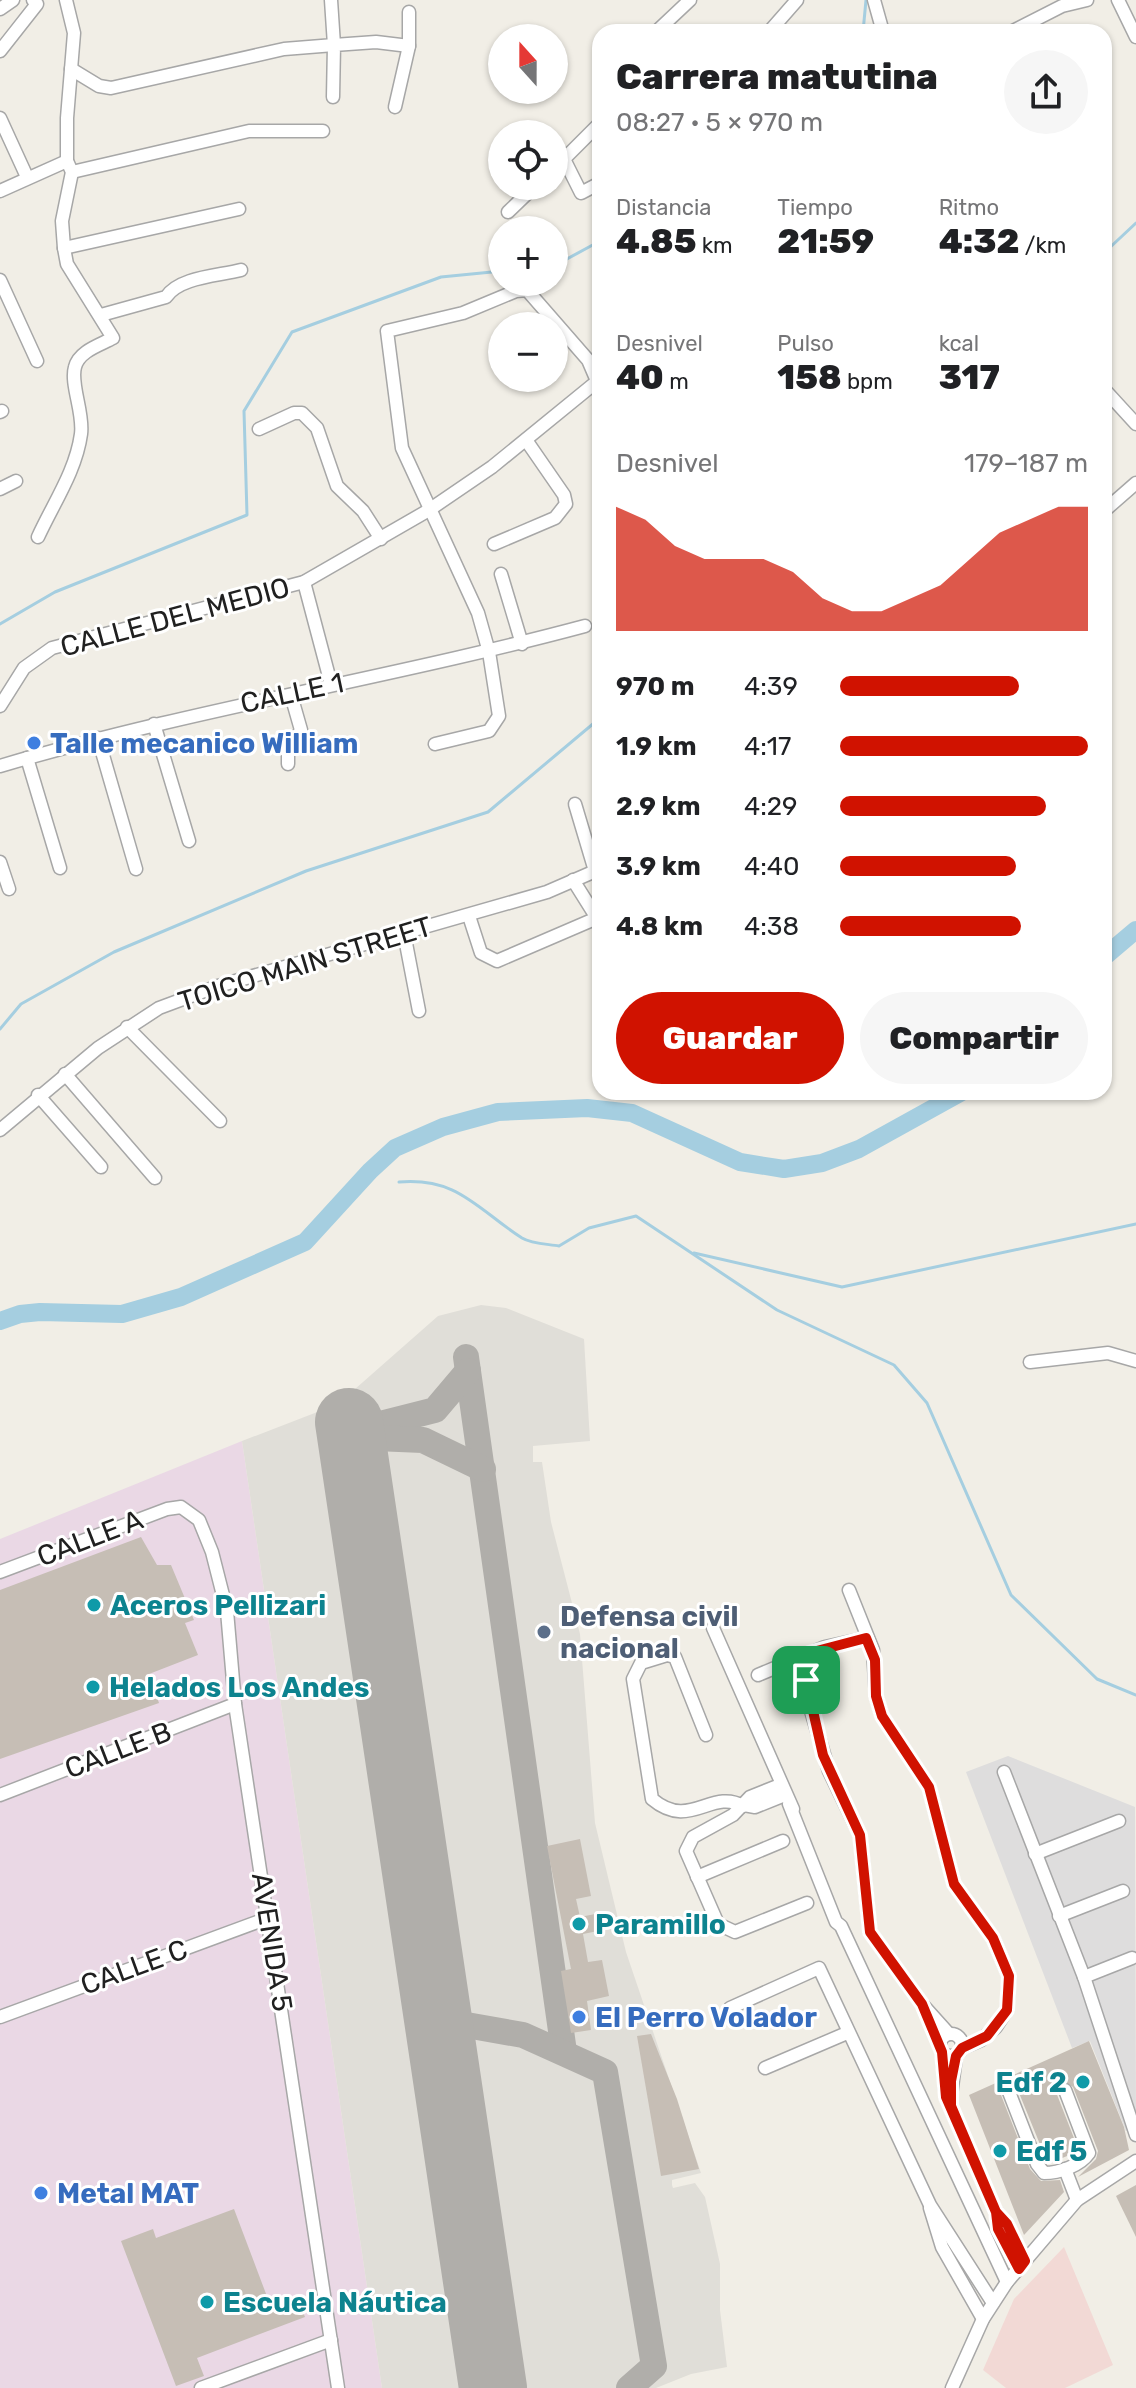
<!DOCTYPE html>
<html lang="es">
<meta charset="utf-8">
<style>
:root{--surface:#fff;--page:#f6f6f6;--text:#202124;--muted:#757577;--accent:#d01200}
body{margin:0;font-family:Rubik,sans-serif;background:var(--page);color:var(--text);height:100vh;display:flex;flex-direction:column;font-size:30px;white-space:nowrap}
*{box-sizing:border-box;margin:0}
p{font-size:26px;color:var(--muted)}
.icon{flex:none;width:44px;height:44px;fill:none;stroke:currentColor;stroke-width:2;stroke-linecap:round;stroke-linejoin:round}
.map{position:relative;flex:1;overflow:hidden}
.drawer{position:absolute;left:592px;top:24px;width:520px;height:1076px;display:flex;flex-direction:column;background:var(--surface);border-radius:24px;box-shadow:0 2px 6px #0004}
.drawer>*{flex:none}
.needle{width:52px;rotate:339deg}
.controls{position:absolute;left:488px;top:24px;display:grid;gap:16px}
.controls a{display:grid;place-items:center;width:80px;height:80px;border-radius:50%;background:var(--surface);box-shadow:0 2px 6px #0004;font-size:40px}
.pin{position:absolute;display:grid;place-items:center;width:68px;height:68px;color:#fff;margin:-34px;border-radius:16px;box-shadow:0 4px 12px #0006}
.round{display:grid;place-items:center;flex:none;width:84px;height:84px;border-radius:42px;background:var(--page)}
.summary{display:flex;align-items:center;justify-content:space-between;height:136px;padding:0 24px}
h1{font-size:36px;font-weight:800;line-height:60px}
.stats{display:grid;grid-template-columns:repeat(3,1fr);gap:12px;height:136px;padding:8px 24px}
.stats div{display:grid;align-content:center}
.stats b{font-size:34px;font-weight:800}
.stats small{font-size:22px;font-weight:400}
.stats p{font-size:22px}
.chart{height:224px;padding:16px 24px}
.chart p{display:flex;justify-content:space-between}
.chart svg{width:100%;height:144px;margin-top:8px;fill:var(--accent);opacity:.7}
.cta{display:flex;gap:16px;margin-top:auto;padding:16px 24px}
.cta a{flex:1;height:92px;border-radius:48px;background:var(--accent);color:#fff;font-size:32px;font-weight:800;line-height:92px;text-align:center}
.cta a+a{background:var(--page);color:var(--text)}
ul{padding:0 24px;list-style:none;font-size:26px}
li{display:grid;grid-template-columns:128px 96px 1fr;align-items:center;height:60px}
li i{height:20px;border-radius:10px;background:var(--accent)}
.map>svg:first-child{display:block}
</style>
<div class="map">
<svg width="1136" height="2388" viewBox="0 0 1136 2388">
<rect width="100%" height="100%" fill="#f1eee6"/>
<polygon fill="#dedddd" points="1008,1756 1135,1807 1136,2127 1126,2131 1090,2041 1072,2048 966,1772"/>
<polygon fill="#f2d9d5" points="1064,2247 1113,2365 1065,2388 1006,2388 983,2370 1014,2299"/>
<polygon fill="#ead8e5" points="242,1441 382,2388 0,2388 0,1539"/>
<polygon fill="#e0ded8" points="481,1305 506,1308 584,1339 590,1441 533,1446 533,1462 542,1462 551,1522 580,1634 595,1823 626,1952 701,2173 672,2180 672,2185 673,2188 695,2183 705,2197 720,2264 720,2310 727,2367 691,2374 656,2388 382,2388 242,1441 338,1404 438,1316"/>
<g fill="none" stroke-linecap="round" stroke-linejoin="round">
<g stroke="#a5cee0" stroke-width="3">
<polyline points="863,32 866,0"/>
<polyline points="1104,253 1136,223"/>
<polyline points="554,266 600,241"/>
<polyline points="0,624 55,592 247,515 244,411 292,332 441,277 502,271"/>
<polyline points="0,1029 21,1004 114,952 306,871 488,812 600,718"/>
<path d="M399,1182C458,1177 477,1209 522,1238C532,1244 548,1244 559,1246L589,1228L636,1216L777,1310L894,1365L927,1403L1011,1595L1097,1679L1136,1695"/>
<polyline points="694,1253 842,1287 1136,1224"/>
</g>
<g stroke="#a5cee0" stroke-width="18">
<polyline points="1104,957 1136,930"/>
<polyline points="0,1321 20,1314 40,1312 122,1314 181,1297 305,1242 370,1171 395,1148 443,1127 498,1112 587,1108 632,1113 740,1162 784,1169 822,1163 859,1149 962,1092"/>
</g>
<g stroke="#b0aeaa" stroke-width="26">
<polyline points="466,1357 564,2052"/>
<polyline points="364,1428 435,1410 468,1371"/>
<polyline points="352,1437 423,1440 483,1469"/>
<polyline points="438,2020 523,2035 605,2072 654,2366 629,2388"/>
</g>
<polyline stroke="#b0aeaa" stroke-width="68" points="349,1422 493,2388"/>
</g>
<g fill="#c6beb5">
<polygon points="141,1537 157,1565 171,1565 194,1620 185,1623 198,1655 149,1674 159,1703 0,1759 0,1590"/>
<polygon points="580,1839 591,1896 576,1899 580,1917 595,1914 598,1931 583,1934 588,1962 602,1960 609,1996 587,2001 591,2030 571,2033 561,1971 571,1969 547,1846"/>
<polygon points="651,2034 677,2099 699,2169 661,2176 637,2036"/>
<polygon points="1089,2041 1124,2127 1129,2150 1078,2177 1096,2159 1098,2151 1073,2087 1063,2081 1056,2092 1079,2151 1048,2164 1017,2088 1010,2083 1003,2086 1001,2095 1030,2169 1041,2181 1060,2180 1064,2192 1024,2235 969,2095"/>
<polygon points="1136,2185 1136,2237 1116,2196"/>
<polygon points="234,2209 271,2307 297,2298 305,2317 197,2358 204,2376 176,2386 121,2241 153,2229 156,2238"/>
</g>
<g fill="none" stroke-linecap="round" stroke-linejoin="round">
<g stroke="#a7a7a7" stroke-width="15">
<g id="minor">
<polyline points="874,0 883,32"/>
<polyline points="1118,0 1136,37"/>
<polyline points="0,9 13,0"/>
<polyline points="656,32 690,0"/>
<polyline points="769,32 797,0"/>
<polyline points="1011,32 1062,6 1087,0"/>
<polyline points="0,51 37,4 33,0"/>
<polyline points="71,69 99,86 111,88 284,49 334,45 331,0"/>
<polyline points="333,97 334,45 376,42 409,46"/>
<polyline points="395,107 409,46 409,12"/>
<polyline points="0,118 27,177"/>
<polyline points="564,159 581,193 600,183"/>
<polyline points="554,169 600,123"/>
<polyline points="72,172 249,131 323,131"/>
<polyline points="0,191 67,161"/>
<polyline points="508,212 535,186"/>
<polyline points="64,248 239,209"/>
<polyline points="0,280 37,361"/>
<path d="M101,315L166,297C179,277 218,276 241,270"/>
<polyline points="1104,389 1136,424"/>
<polyline points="0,412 2,411"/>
<polyline points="259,429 294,413 302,413 317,428 337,486 363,511 381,539"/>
<polyline points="0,489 16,481"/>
<polyline points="1104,511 1136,483"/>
<path d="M38,537C53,504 76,471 81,434C84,413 70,384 75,367C79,351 100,345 113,338L67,264L64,248L62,221L72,172L67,161V118L74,33L66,0"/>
<polyline points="494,544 555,518 566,504 564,495 526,440"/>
<polyline points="501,574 522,644"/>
<polyline points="304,582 331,684"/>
<polyline points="0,706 24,668 52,648 304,582 429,510 492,467 600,379"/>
<polyline points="154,724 189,841"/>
<polyline points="98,738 136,869"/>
<polyline points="435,744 489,731 499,716 489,652 478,613 402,448 387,331 463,313 516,291 527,290 588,360 597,381"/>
<polyline points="27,758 60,868"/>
<polyline points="288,764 288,752 301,730 291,695"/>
<path d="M0,766C193,709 391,678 585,626"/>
<polyline points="575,804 595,871"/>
<polyline points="0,862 9,889"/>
<polyline points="573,880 600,923"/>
<polyline points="469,916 481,953 497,961 597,918"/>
<polyline points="404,933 419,1011"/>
<polyline points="127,1027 220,1121"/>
<polyline points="65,1074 155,1178"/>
<polyline points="38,1095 101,1167"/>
<polyline points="0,1130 98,1048 159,1008 218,986 547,892 600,869"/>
<polyline points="1030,1362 1108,1353 1136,1361"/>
<polyline points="0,1572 167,1509 181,1507 199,1520 212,1552 227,1611 235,1704 338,2388"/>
<polyline points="849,1590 873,1650 876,1696 882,1716 929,1787 954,1884 993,1938 1009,1976 1007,2010 996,2027 981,2040 962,2048"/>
<polyline points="713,1628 793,1809"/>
<polyline points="809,1653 807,1697 829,1771 860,1835 870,1932 922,2004 949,2034"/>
<polyline points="758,1675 825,1647 866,1638"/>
<path d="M706,1735L675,1657L667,1655L641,1663L633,1679L652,1799C690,1831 711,1788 743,1806"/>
<polyline points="1004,1772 1084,1977 1136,2135"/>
<polyline points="780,1785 750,1797 733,1815 693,1837 686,1851 718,1924 735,1932 807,1903"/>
<polyline points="0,1795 235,1704"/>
<polyline points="789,1804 836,1922 841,1926 1007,2282"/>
<polyline points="744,1805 755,1807 785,1795"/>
<polyline points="1035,1854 1119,1821"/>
<polyline points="697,1877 783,1841"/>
<polyline points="1059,1916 1123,1891"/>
<polyline points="1084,1977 1132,1958"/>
<polyline points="730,2008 819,1968 930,2205 993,2303"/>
<polyline points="0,2017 268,1918"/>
<circle cx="951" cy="2045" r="11"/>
<polyline points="942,2052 946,2097 996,2212 998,2229 1019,2269"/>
<polyline points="765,2068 847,2033"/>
<path d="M1009,2092L1037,2164L1044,2173C1059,2173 1080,2166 1089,2153L1065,2090"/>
<polyline points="951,2095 956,2056"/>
<polyline points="1065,2169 1077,2200"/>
<polyline points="930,2208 942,2247 983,2319"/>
<polyline points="996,2212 1007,2224 1025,2261"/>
<polyline points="201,2388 331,2340"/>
<polyline points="952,2388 983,2319 1007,2282 1077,2200 1136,2161"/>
</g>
</g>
<use href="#minor" stroke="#fff" stroke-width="12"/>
</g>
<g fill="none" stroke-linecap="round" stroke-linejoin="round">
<g stroke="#fff" stroke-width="16">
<polyline id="route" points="806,1680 823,1755 860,1835 870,1932 922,2004 942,2052 946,2097 996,2212 998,2229 1019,2269 1025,2261 1007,2224 996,2212 951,2106 951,2081 956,2056 962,2048 987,2036 1007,2010 1009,1976 993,1938 954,1884 929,1787 882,1716 876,1696 875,1660 866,1638 809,1653 806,1680"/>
</g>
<use href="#route" stroke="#d01200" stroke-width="10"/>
</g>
<g fill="#3f7fe0" stroke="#fff" stroke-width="3">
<circle cx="34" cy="743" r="8"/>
<circle cx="579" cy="2017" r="8"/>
<circle cx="41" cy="2193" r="8"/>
</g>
<g fill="#0f9aa8" stroke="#fff" stroke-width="3">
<circle cx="94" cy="1605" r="8"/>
<circle cx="93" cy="1687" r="8"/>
<circle cx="579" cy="1924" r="8"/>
<circle cx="1083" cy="2082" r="8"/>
<circle cx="1000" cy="2151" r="8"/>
<circle cx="207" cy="2302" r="8"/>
</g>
<circle fill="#5c6f8a" stroke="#fff" stroke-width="3" cx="544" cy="1632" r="8"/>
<g text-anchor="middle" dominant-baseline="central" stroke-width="6" stroke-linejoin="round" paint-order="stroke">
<g font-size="28" fill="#202020" stroke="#fff">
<text transform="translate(175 617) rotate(-15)">CALLE DEL MEDIO</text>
<text transform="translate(292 693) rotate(-12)">CALLE 1</text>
<text transform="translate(305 964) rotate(-17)">TOICO MAIN STREET</text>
<text transform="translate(90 1538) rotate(-21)">CALLE A</text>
<text transform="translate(118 1750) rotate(-21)">CALLE B</text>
<text transform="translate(272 1942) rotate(81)">AVENIDA 5</text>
<text transform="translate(134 1967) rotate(-20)">CALLE C</text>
</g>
<g font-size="28" font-weight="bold" fill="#366cbe" stroke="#fff" text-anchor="start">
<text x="50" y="743">Talle mecanico William</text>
<text x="595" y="2017">El Perro Volador</text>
<text x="57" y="2193">Metal MAT</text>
</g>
<g font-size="28" font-weight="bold" fill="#0d838f" stroke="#fff" text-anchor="start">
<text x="110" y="1605">Aceros Pellizari</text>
<text x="109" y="1687">Helados Los Andes</text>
<text x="595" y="1924">Paramillo</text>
<text x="1067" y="2082" text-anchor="end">Edf 2</text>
<text x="1016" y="2151">Edf 5</text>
<text x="223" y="2302">Escuela Náutica</text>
</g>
<g font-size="28" font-weight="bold" fill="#4e5e75" stroke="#fff" text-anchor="start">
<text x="560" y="1616">Defensa civil<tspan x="560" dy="32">nacional</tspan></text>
</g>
</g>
</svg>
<div class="controls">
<a><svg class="needle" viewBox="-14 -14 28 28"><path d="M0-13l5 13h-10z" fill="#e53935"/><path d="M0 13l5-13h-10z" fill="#757577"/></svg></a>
<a><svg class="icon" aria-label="locate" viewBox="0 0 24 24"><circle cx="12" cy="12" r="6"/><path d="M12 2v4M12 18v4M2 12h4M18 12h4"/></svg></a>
<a>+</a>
<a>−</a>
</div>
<div class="pin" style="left:806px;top:1680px;background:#1e9e55"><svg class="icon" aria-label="arrive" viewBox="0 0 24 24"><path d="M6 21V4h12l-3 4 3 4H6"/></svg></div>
<section class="drawer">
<div class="summary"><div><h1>Carrera matutina</h1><p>08:27 · 5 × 970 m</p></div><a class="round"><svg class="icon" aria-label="share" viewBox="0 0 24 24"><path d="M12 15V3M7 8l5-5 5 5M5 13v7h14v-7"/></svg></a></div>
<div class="stats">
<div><p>Distancia</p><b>4.85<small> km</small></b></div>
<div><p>Tiempo</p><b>21:59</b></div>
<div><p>Ritmo</p><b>4:32<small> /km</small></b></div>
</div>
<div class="stats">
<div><p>Desnivel</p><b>40<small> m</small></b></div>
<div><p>Pulso</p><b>158<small> bpm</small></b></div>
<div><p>kcal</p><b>317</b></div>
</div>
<div class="chart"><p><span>Desnivel</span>179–187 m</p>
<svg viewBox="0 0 160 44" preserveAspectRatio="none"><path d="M0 44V6L10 10L20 18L30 22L40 22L50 22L60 26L70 34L80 38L90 38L100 34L110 30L120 22L130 14L140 10L150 6L160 6V44z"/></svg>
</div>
<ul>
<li><b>970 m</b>4:39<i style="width:72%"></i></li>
<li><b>1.9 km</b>4:17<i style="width:100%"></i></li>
<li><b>2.9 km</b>4:29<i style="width:83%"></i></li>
<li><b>3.9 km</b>4:40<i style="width:71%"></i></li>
<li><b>4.8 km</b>4:38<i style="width:73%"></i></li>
</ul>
<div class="cta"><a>Guardar</a><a>Compartir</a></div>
</section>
</div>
